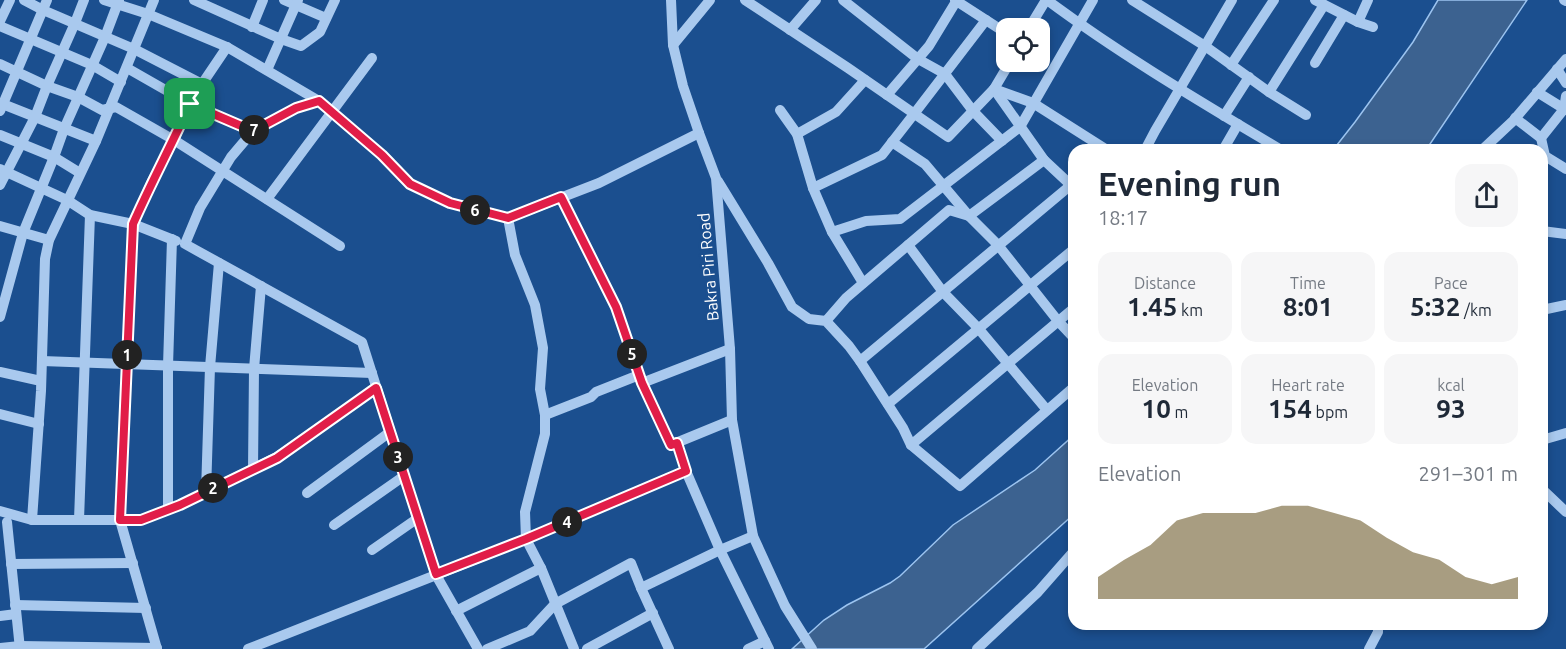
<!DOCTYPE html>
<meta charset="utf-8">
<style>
:root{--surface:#fff;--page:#f6f6f7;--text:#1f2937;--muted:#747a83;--accent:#84754c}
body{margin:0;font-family:Ubuntu,sans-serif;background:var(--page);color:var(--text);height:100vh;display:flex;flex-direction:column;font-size:22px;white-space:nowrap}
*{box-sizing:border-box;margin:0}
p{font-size:20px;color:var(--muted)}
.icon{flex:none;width:33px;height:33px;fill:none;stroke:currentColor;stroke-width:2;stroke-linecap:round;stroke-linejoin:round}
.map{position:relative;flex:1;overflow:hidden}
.side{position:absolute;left:1068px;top:144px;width:480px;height:486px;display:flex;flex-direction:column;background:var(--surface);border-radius:18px;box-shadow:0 3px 9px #0003}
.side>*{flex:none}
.fabs{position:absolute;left:996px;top:18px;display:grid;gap:12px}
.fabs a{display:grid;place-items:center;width:54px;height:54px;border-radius:12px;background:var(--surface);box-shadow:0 3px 9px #0003;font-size:30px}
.pin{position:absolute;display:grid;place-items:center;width:51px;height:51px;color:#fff;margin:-26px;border-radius:12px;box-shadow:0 3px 9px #0006}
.km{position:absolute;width:30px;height:30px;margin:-15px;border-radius:50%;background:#222;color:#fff;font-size:16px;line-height:30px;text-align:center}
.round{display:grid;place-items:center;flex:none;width:63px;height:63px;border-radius:18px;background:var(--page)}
.summary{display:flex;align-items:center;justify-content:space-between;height:102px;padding:0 30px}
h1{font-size:33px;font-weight:600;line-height:45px}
.figures{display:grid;grid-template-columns:repeat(3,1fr);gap:9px;height:102px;padding:6px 30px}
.figures div{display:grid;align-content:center;border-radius:15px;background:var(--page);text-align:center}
.figures b{font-size:26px;font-weight:600}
.figures small{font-size:16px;font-weight:400}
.figures p{font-size:16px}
.chart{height:168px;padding:12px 30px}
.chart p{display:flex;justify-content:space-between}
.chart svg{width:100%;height:108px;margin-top:6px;fill:var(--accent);opacity:.7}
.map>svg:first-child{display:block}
</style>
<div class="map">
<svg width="1566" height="649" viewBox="0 0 1566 649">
<rect width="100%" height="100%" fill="#1b4f8f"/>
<g fill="#3c6290" stroke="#9cc4f0" stroke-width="1.5">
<polygon points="1438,0 1527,0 1426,150 1333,150 1355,122 1413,42"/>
<polygon points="1074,435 1074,514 924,649 792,649 824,620 847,605 890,583 900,576 953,525 1035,470"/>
</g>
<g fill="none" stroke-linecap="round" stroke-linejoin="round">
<g stroke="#a9c9ee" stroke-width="10">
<polyline points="24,0 43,10 134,49 202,84"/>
<polyline points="104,0 148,14 227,47 319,101 382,155 410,184 450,203 508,218"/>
<polyline points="154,0 96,141 49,240 45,259 41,391 32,520 141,520 180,505 277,457 376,388"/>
<polyline points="194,0 281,39 301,46 320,32 335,0"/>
<polyline points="284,0 326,18"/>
<polyline points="671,0 673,45 683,86 699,133 716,178 730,349 732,420 753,536 785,606 812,649"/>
<polyline points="745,0 848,68 948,137 994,89 1010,62"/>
<polyline points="843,0 918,59 945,74 973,111 1002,141"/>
<polyline points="955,0 1006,33"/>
<path d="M1047,0C1121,55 1201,102 1281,150"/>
<polyline points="1132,0 1205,46 1269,92 1306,115"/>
<polyline points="1315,0 1358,22 1373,27"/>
<polyline points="1564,0 1566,1"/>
<polyline points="0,21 10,0"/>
<polyline points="1358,22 1368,0"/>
<polyline points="0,26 92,65 121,82"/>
<polyline points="252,27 263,0"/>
<polyline points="1029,28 1046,0"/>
<polyline points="790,30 816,0"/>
<polyline points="673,45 710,0"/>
<polyline points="1315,63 1344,15"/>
<polyline points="0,64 47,86 78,97 102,110 116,107 174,140 340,246"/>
<polyline points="1231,65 1274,0"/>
<polyline points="127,68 190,104 253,131"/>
<polyline points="1557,69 1566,83"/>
<polyline points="267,70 298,0"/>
<polyline points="994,89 1033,103 1107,150"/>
<polyline points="994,89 1044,160"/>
<polyline points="1269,92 1324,5"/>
<polyline points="1537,92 1566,110"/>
<polyline points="887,95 929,46 957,0"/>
<polyline points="319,101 296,108 253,131 231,157 200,208 185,244 362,342 436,575 526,539 541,568 574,649"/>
<polyline points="0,103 96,141"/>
<polyline points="780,110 797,134 813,188 832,232 863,283"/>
<polyline points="0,111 47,0"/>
<polyline points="1224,116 1249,77"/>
<polyline points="1515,118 1541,138 1545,156 1566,169"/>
<polyline points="699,133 599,183 508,218 515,255 535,305 543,348 540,389 545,415 545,434 525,512 526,539 686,471 720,550 769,649"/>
<polyline points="797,134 836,112 865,80"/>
<polyline points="0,135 54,157 80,173"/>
<polyline points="1541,138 1564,109 1566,96"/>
<polyline points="892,142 925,164 969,216 998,245 1058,321 1074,338"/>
<polyline points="1145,150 1155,131 1232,0"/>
<polyline points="1223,150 1238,124"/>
<polyline points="1482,150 1513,121 1566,59"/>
<polyline points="0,169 67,200 90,215 133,224 176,241"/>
<polyline points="718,181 768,263 792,307 809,319 826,321 849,346 860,361 903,428 911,445 960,486 1074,387"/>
<polyline points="0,185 35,117 47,86 75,23 84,0"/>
<polyline points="813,188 882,155 914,114 986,20"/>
<polyline points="561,197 616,307 642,383 671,445 732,420"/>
<polyline points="267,199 372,58"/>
<polyline points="0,226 49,240"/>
<polyline points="1542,231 1566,234"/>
<polyline points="832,232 866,221 900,219 1020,127 1093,0"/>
<polyline points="908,245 943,292 978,328 1047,410"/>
<polyline points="1542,310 1566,305"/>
<polyline points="0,317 23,233 54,157 64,129 105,37 119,0"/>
<polyline points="826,321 846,298 949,210 969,216 1044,160 1074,188"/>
<polyline points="42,361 372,373"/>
<polyline points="860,361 1071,185"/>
<polyline points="0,372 41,381"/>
<polyline points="642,383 730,349"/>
<polyline points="888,404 1074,249"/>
<polyline points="0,414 39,424"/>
<polyline points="545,415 591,397 596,392 639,375"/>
<polyline points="1542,440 1566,433"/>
<polyline points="677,443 686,471"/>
<polyline points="911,445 1074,308"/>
<polyline points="253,469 254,369 261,286"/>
<polyline points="1542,489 1566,512"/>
<polyline points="206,492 210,367 219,263"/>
<polyline points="307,493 390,432"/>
<polyline points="168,510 168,366 172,239"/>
<polyline points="0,511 32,520"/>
<polyline points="79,520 90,215"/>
<polyline points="7,522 20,649"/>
<polyline points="334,525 404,476"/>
<polyline points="372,550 418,518"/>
<polyline points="11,564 133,563"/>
<polyline points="641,588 669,649"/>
<polyline points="15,605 146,608"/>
<polyline points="456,611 541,568"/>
<polyline points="0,616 16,614"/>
<polyline points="0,648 20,646 157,648"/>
<polyline points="157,649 120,520 133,224 152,181 174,140 190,104 202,84 227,47"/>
<polyline points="248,649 436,575 478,649"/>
<polyline points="487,649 530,631 555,604 631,563 641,588 720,550 753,536"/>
<polyline points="587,649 653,613"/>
<polyline points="748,649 765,641"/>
<polyline points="977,649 1038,592 1074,551"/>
<polyline points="1369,649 1378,632 1378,624"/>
</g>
</g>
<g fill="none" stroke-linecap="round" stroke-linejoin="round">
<g stroke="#fff" stroke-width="12">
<path id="route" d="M319,101L382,155L410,184L450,203L508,218L561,197L616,307L642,383L671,445L677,443L686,471L526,539L436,574L376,388L277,458L180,505L141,520H120L133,224C151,183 172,144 190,104L253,131L296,108Z"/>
</g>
<use href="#route" stroke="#e11d48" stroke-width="8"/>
</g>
<g text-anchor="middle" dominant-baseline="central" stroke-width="5" stroke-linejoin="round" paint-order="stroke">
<g font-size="16" fill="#fff" stroke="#1b4f8f">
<text transform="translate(708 267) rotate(-95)">Bakra Piri Road</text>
</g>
</g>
</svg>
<div class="fabs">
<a><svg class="icon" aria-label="locate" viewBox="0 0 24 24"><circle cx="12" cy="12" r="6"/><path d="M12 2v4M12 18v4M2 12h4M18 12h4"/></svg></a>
</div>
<div class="pin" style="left:190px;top:104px;background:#1e9e55"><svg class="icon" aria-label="arrive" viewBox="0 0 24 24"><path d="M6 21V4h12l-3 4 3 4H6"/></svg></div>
<b class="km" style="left:127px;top:355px">1</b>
<b class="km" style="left:213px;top:488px">2</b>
<b class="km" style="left:398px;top:457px">3</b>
<b class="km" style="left:567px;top:522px">4</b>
<b class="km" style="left:632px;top:354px">5</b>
<b class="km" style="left:475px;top:210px">6</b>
<b class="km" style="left:254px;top:130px">7</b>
<section class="side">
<div class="summary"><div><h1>Evening run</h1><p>18:17</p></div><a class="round"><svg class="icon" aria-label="share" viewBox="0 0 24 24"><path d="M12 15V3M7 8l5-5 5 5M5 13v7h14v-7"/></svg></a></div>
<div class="figures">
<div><p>Distance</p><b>1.45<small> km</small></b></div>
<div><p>Time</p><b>8:01</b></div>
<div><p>Pace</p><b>5:32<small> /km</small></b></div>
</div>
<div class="figures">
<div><p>Elevation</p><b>10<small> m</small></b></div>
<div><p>Heart rate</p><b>154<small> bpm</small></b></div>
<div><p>kcal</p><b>93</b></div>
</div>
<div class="chart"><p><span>Elevation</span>291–301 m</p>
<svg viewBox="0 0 160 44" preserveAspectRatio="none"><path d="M0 44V35L10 28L20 22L30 12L40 9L50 9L60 9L70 6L80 6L90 9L100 12L110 19L120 25L130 28L140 35L150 38L160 35V44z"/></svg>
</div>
</section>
</div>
